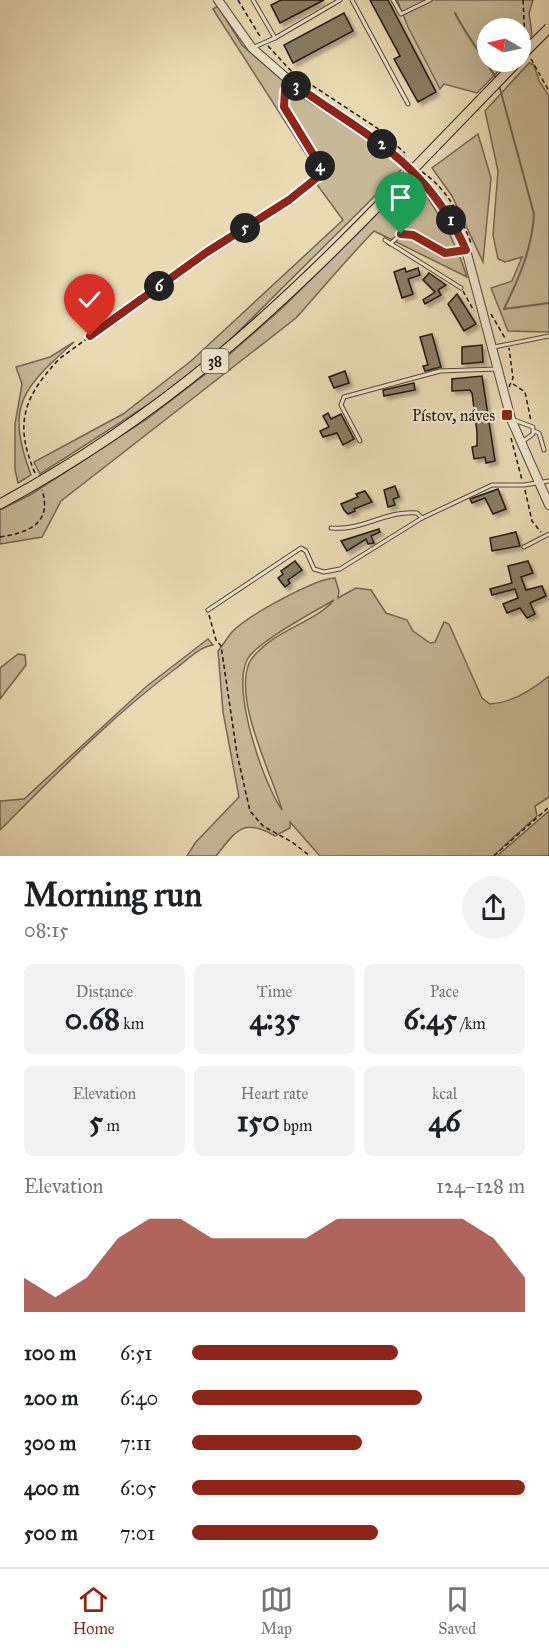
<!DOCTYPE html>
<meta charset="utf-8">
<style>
:root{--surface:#fff;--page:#f2f2f2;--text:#202124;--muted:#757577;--line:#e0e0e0;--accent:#8f2418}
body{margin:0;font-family:"IM FELL Great Primer",serif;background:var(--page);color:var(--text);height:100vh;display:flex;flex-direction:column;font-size:22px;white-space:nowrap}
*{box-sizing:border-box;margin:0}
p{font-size:20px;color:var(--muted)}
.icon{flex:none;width:33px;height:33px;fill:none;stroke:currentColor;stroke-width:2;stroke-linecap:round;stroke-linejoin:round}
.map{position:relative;height:856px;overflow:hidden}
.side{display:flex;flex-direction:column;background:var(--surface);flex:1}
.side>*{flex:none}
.needle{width:39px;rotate:279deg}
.tools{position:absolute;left:477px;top:18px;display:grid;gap:12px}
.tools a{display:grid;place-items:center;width:54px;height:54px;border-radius:50%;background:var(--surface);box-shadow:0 6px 24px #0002;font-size:30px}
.pin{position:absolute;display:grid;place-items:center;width:51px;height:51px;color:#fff;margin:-62px -26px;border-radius:50% 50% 50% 0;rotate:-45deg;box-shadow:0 0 6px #0007}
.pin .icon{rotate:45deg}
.km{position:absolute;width:30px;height:30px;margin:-15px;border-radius:50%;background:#222;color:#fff;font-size:16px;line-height:30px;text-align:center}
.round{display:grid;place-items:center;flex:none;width:63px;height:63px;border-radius:32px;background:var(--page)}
.head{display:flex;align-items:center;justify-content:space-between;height:102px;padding:0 24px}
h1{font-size:33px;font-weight:800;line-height:45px}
.figures{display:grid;grid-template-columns:repeat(3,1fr);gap:9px;height:102px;padding:6px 24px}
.figures div{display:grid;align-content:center;border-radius:9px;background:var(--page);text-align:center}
.figures b{font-size:30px;font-weight:800}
.figures small{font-size:16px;font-weight:400}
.figures p{font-size:16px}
.chart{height:168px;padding:12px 24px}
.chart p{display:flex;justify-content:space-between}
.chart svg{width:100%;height:108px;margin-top:6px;fill:var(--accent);opacity:.7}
ul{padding:0 24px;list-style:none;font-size:20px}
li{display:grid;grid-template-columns:96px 72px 1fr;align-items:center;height:45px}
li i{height:15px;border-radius:8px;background:var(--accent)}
.tab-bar{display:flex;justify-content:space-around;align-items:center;height:84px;border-top:2px solid var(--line);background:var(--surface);font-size:16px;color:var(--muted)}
.tab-bar a{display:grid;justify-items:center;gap:3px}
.tab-bar .selected{color:var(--accent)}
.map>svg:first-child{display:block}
</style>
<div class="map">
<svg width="549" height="856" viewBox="0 0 549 856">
<defs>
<filter id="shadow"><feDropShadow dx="3.5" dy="3.5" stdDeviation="1.5" flood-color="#0004"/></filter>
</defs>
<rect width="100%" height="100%" fill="#e9dab4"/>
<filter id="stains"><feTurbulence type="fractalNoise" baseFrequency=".00333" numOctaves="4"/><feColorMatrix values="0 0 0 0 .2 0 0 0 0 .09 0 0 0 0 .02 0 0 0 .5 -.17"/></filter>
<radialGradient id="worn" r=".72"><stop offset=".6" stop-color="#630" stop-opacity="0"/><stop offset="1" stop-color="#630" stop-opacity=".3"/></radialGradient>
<g fill="#c7b898" stroke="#746652" stroke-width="1.5" fill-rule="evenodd">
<polygon points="397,0 533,0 529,13 532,35 521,47 520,28 488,28 488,62 507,62 477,93 444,84 440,89 408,27"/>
<polygon points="218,6 242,45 303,98 378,145 404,167 223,347 160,397 40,474 34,462 123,414 191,361 343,220 318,186 313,165 218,17 213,9"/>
<polygon points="529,63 534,65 539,81 549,96 549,332 508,331 491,288 512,281 522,257 505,262 498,259 493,235 498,171 485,111"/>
<polygon points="478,134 491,178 483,262 452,196 432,168"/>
<path d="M413,178C437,208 455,239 467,277L374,231C346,260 322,289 296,318L61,501L42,537L0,544V510L30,495L147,419L216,366L280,310Z"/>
<path d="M74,342C22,389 5,405 31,475L18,483L15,470V424L22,384L16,367L50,357Z"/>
<path d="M335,578L339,591L338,598L356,588L371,590L386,613L407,620L413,631L430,643L435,642L444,622L449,624L482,698L490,704C511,703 532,690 549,676V797L535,806L537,816L493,856H320L290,822V828L275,836C243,817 236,831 216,856H187L195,843L239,797L223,712L218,651C223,645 227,638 232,632C247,616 314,579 335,578ZM334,600C319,618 289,627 269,642C263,647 254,654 250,661C232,698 272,774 282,810C263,783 232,691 247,660C256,642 314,612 334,600Z"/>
<path d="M208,639L213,645C199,647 186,661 175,669C111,717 56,774 0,830V801L24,799L147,686Z"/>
<polygon points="18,654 25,655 26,665 0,699 0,668"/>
<polygon points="549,811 549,856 497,856 542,817"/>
</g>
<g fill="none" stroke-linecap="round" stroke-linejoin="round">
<g stroke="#70634f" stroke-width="2">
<path d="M455,13C467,37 484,57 497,80"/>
<path d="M499,85L534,214C532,249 519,278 504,309"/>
<polyline points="504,309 549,303"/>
</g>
</g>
<g fill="#897b64" stroke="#21140d" stroke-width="1.5" filter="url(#shadow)">
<polygon points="281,0 324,0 280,23 271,5"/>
<polygon points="370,0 388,0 436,92 418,102 394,59 400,56"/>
<polygon points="344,13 353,31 293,63 284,45"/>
<polygon points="405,268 406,272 418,268 420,275 408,279 413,294 402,298 394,272"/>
<polygon points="429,273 446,285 438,290 441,295 425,304 423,300 435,292 423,280"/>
<polygon points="457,294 476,324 464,331 448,304"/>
<polygon points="432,334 441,367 425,371 423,366 428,365 420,337"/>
<polygon points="482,345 483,362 462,364 462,347"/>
<polygon points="345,371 349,383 334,388 329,377"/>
<polygon points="482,376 495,461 486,463 485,457 474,459 472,447 477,446 477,432 472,393 470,390 452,391 452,379"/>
<polygon points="414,383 415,390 384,396 383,390"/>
<polygon points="328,413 331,419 341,414 354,439 343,445 337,433 323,437 320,431 329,427 323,416"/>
<polygon points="395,486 399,497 393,499 395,505 388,507 384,490"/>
<polygon points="498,489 506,509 493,514 485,498 472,503 470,499"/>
<polygon points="365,491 372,502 354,509 355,511 348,514 344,510 341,504 358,497 356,494"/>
<polygon points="379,529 380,532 371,536 374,543 368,544 366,539 347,551 341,541"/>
<polygon points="516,532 520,546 492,551 490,538"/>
<polygon points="295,561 302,570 288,580 290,583 285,587 278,578 283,574 281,571"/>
<polygon points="528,561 533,573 521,577 526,590 542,586 546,596 530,603 535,614 527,618 520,608 507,613 503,604 518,598 515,589 492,595 490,589 512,583 508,566"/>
</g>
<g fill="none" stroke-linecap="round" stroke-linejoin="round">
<g stroke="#534637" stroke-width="5">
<g id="service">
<polyline points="253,0 275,38"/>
<polyline points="352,0 408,104"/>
<polyline points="393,0 401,14 430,0"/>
<polyline points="252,48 275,38 340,0"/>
<polyline points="290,82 285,91 284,107 324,172"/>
<polyline points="385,240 461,288"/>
<path d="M390,244C414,218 423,250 446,253C452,254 460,251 466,250"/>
<polyline points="494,347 549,336"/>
<polyline points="514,420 533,427 533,434 522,442"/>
<polyline points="534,431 539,433 544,450"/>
<polyline points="360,441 341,405 344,397 440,371 497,369"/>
<path d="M331,528C364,531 385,510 417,513L422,518"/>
<polyline points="524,547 549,534"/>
<polyline points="208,610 301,548 306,551 314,569 324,572 340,569 422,518 492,485 524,485 549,481"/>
</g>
</g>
<g stroke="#534637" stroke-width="10">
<polyline id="tertiary" points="218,0 252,48 291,82 400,158 439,202 466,250 511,419 549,505"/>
</g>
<g stroke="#21140d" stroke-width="11">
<path id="primary" d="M0,504C161,417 276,313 401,182"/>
</g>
<g stroke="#21140d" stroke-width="1.5" stroke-dasharray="4.5 3" stroke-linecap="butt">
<polyline points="238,0 261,38"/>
<polyline points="523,0 525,41"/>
<polyline points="268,46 292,72 377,128 405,153"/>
<polyline points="531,59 549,91"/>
<path d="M422,172C447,188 461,217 471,243"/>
<polyline points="463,291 474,311"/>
<polyline points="491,314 505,338"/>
<polyline points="513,384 525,392 531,421"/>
<polyline points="509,387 513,378 509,348"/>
<polyline points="511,438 522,480"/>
<path d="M35,473C14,424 23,398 59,359L207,251L289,200L321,175"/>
<polyline points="525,490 532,521 541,532"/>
<path d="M0,537C27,533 53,524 42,490"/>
<polyline points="209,615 216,640 221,646 237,754 250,811 263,826 292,842 310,856"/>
<polyline points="494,856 549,807"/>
</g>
<use href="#service" stroke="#f1e7ce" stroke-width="3"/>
<use href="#tertiary" stroke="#f1e7ce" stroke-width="8"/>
<use href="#primary" stroke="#e9dab4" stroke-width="9"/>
<g stroke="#21140d" stroke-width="11" stroke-linecap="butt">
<g id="primary-bridge">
<polyline points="520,57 549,28"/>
<polyline points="401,182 517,62"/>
</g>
</g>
<use href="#primary-bridge" stroke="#e9dab4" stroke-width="9"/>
</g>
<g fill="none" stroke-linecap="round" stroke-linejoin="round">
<g stroke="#fff" stroke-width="12">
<path id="route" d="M90,336L207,252L289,200L324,172L284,107L285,91L291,82C364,135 427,161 466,250L445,253L413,235L401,234"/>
</g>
<use href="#route" stroke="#8f2418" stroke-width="8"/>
</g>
<rect fill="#8f2418" stroke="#f1e7ce" stroke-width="2" x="501" y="409" width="12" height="12" rx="3"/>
<g text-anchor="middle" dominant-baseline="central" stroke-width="4.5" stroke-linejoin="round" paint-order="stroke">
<rect fill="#f1e7ce" stroke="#5f5347" stroke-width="1.5" x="201.5" y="349" width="27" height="24" rx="4.5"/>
<g font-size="15" font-weight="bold" fill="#21140d">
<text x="215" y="361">38</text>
</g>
<g font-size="16" fill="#21140d" stroke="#f1e7ce" text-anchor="end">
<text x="495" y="415">Pístov, náves</text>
</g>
</g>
<rect width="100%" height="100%" filter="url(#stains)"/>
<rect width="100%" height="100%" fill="url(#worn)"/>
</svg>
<div class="tools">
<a><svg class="needle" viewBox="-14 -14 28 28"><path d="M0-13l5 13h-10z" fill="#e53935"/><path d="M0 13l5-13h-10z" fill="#757577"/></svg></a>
</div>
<div class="pin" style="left:401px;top:234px;background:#1e9e55"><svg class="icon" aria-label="arrive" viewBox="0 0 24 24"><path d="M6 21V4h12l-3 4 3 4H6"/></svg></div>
<div class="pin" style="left:90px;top:336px;background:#d93025"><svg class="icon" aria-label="check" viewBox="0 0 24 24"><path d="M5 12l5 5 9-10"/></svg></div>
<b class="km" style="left:451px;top:220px">1</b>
<b class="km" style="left:382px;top:144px">2</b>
<b class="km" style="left:296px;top:86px">3</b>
<b class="km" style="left:320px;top:166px">4</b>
<b class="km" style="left:245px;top:228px">5</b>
<b class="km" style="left:159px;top:286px">6</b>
</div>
<section class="side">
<div class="head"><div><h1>Morning run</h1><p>08:15</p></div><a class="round"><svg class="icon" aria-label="share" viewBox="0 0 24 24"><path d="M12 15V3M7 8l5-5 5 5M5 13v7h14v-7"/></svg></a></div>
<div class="figures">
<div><p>Distance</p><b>0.68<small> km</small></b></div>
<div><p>Time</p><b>4:35</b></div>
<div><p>Pace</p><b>6:45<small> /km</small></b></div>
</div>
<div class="figures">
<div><p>Elevation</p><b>5<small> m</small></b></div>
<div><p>Heart rate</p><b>150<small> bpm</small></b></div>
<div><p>kcal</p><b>46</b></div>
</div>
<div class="chart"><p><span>Elevation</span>124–128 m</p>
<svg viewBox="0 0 160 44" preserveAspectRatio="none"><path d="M0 44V30L10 38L20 30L30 14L40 6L50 6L60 14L70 14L80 14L90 14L100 6L110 6L120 6L130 6L140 6L150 14L160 30V44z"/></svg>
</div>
<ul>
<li><b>100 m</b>6:51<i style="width:62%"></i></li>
<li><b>200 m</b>6:40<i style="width:69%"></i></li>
<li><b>300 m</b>7:11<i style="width:51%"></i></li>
<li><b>400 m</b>6:05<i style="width:100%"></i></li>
<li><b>500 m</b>7:01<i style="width:56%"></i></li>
</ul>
</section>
<nav class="tab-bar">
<a class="selected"><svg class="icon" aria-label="home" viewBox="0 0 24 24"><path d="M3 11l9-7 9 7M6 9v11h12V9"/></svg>Home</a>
<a><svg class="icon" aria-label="map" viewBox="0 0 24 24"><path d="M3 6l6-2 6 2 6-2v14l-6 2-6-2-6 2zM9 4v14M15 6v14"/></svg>Map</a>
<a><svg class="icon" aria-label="saved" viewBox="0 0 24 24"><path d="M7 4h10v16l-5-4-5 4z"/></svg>Saved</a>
</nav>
